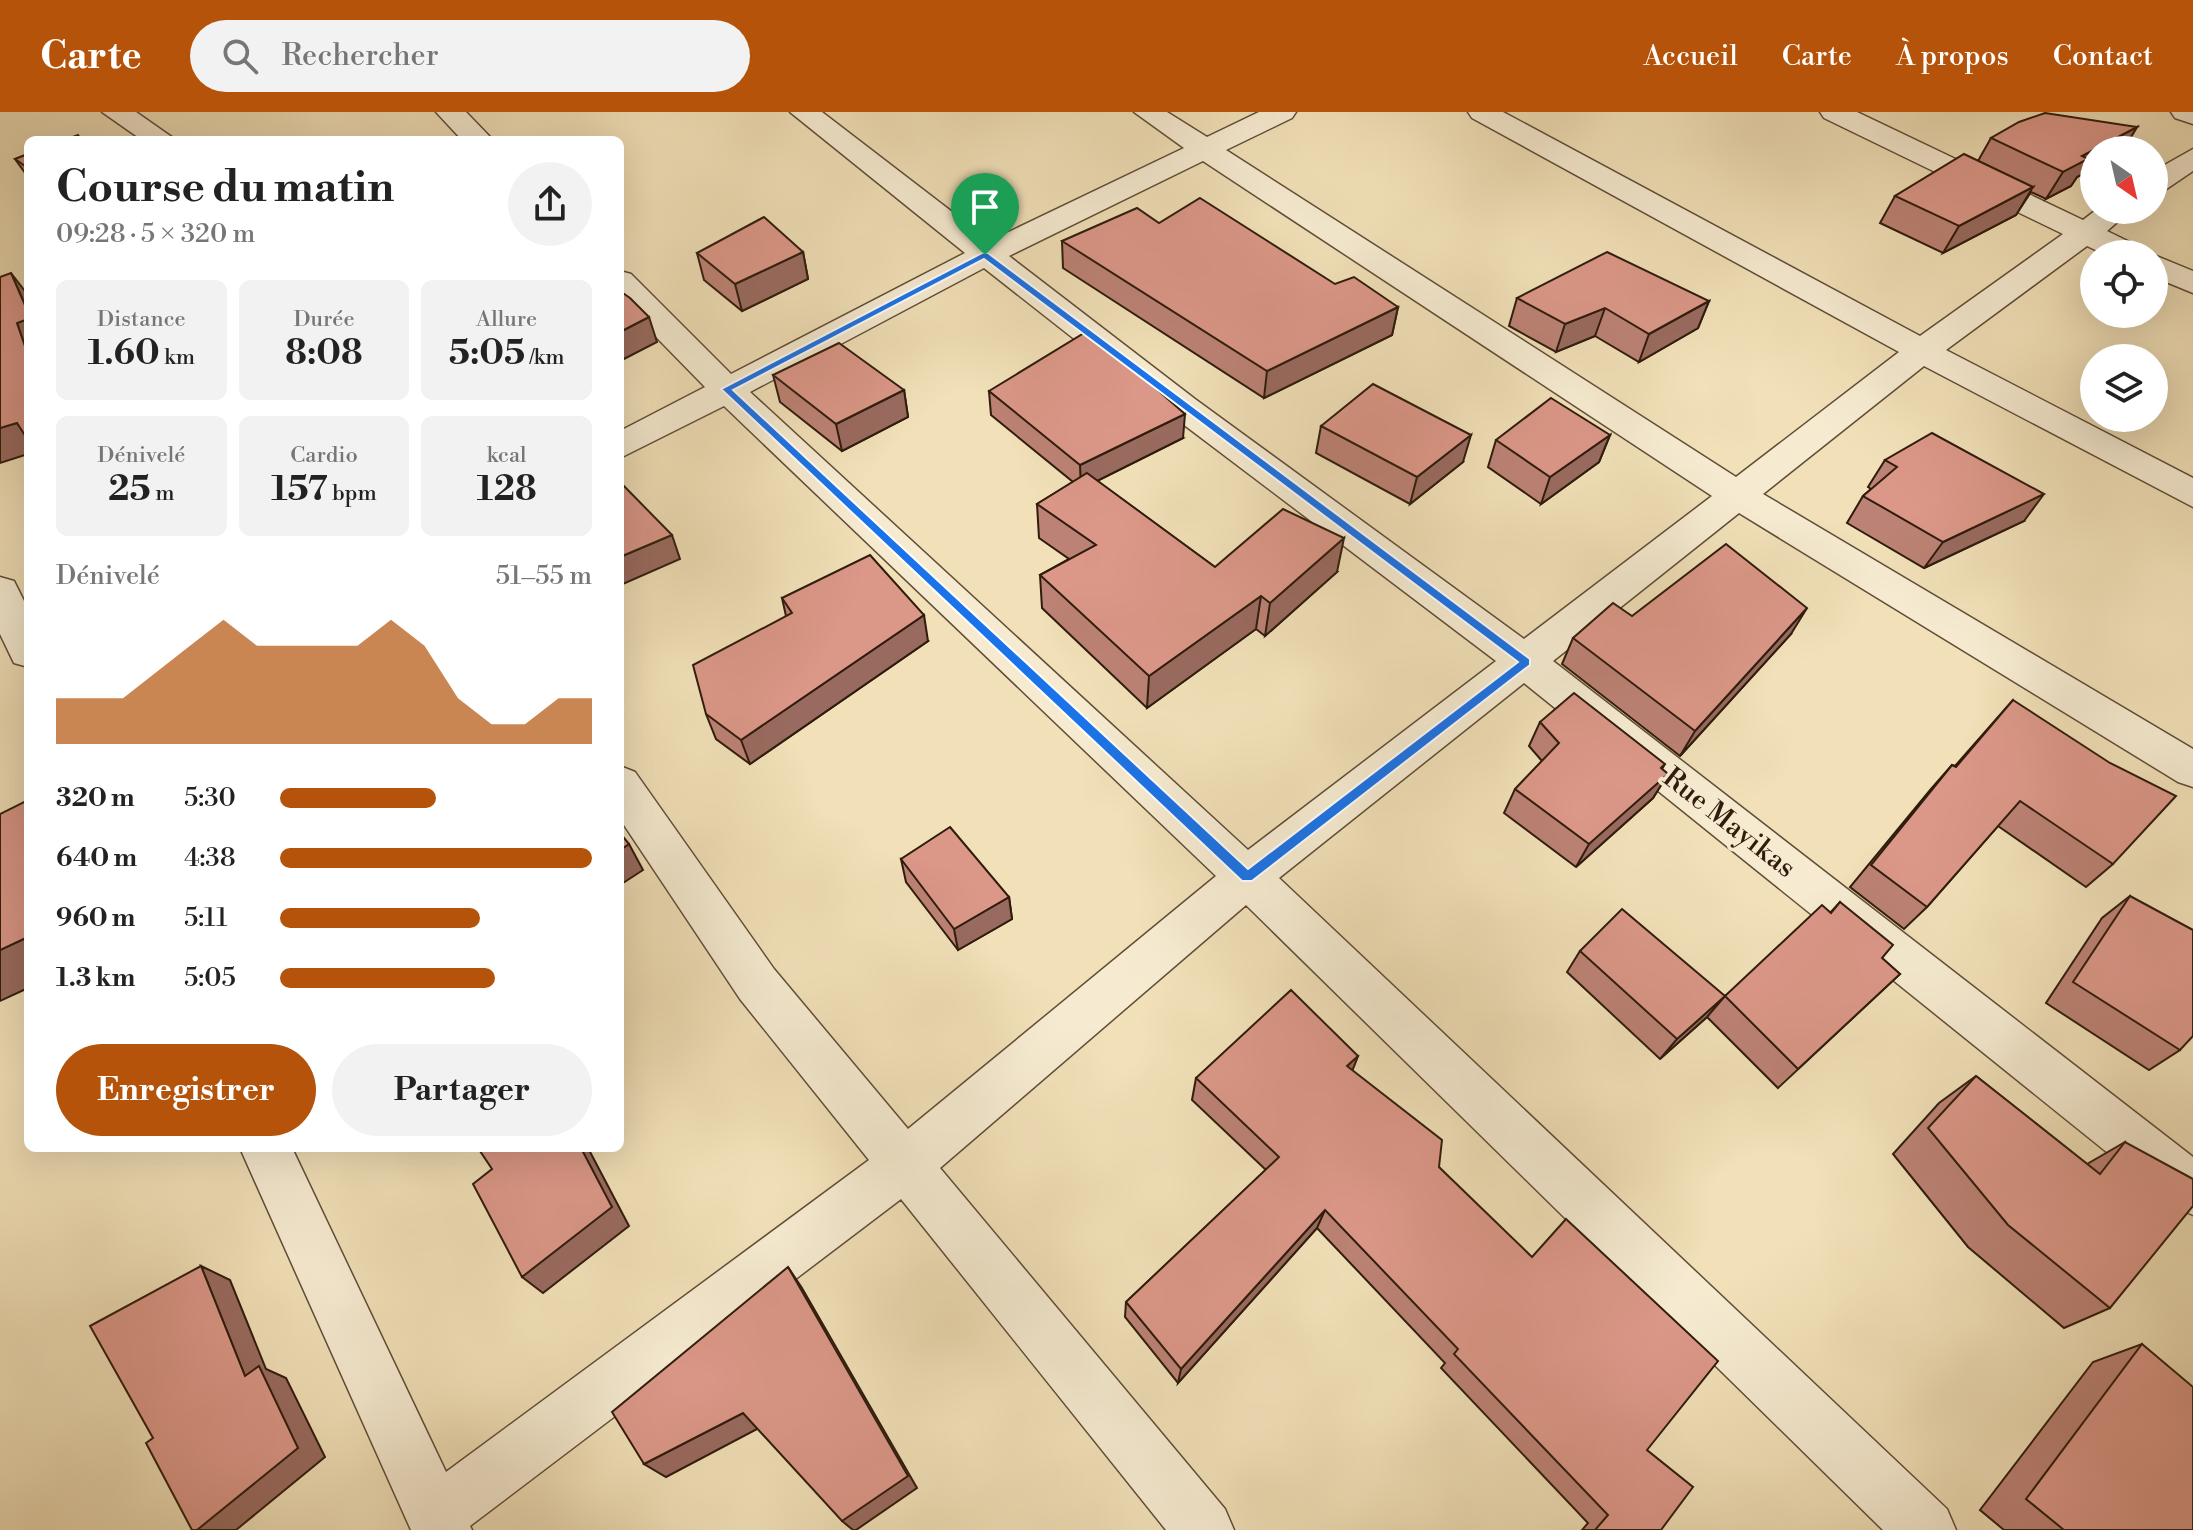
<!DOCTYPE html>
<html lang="fr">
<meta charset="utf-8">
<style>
:root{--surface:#fff;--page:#f2f2f2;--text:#222;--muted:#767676;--accent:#b45309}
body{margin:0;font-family:"Libre Bodoni",serif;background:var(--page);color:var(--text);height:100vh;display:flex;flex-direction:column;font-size:30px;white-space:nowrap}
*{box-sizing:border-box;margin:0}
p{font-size:26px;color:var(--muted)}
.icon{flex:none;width:44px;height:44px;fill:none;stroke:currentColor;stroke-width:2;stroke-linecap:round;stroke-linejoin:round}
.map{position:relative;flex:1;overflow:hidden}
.panel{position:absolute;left:24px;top:24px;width:600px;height:1016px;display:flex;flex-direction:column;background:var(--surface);border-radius:12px;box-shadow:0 8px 32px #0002}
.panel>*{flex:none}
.needle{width:52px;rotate:146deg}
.tools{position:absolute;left:2080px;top:24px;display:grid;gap:16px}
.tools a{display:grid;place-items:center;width:88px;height:88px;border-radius:50%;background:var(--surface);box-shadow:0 8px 32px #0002;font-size:40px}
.pin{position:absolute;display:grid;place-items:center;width:68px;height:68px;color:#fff;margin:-82px -34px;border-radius:50% 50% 50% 0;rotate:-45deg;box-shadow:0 0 8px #0007}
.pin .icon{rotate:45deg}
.round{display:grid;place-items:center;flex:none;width:84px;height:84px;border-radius:42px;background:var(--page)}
.overview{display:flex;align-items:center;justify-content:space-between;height:136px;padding:0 32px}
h1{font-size:44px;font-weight:800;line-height:60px}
.stats{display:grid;grid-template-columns:repeat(3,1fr);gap:12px;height:136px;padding:8px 32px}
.stats div{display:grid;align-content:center;border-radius:12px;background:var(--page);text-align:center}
.stats b{font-size:34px;font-weight:800}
.stats small{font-size:22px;font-weight:400}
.stats p{font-size:22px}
.chart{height:224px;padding:16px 32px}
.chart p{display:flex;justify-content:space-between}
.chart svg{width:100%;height:144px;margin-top:8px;fill:var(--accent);opacity:.7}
.cta{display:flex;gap:16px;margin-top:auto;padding:16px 32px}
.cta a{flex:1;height:92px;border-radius:48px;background:var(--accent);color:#fff;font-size:32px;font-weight:800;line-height:92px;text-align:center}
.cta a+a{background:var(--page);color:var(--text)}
ul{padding:0 32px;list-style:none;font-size:26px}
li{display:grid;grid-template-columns:128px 96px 1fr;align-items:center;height:60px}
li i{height:20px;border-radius:10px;background:var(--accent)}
header{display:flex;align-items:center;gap:48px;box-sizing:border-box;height:112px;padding:0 40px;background:var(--accent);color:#fff}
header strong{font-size:38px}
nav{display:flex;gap:44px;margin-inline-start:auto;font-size:28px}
.search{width:560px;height:72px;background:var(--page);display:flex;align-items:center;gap:20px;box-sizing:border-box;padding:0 28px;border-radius:44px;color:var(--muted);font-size:30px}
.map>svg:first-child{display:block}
</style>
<header>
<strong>Carte</strong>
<div class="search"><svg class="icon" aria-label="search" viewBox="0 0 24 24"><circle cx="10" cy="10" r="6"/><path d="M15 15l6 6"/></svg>Rechercher</div>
<nav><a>Accueil</a><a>Carte</a><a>À propos</a><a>Contact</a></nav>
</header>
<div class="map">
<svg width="2193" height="1418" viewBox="0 0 2193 1418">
<rect width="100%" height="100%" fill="#f1e0b8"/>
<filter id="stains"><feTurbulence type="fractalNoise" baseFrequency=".0025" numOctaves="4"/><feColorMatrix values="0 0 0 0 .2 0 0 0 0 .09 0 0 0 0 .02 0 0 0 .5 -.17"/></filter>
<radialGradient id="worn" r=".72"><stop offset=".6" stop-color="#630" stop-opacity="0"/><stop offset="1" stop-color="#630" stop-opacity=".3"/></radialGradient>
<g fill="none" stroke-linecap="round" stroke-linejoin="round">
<g stroke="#604d37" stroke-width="3">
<g id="minor">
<polygon points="102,0 136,0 176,28 142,28"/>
<polygon points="436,0 466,0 493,28 462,28"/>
<path d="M790,0H822L990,129L1184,36L1134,0H1167L1207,25L1259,0H1296L1292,6L1226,38L1736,365L1899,240L1472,6L1468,0H1503L1920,224L2063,122L1824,6L1820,0H1857L2083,108L2096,98H2131L2107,119L2140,135L2145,142H2104L2087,134L1946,238L2193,366V395L1924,254L1763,382L2193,637V675L2178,670L1739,401L1553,549L2193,1045V1103L2175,1095L1524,571L1279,766L1947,1397L1956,1418H1883L1246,793L940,1056L1225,1397L1234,1418H1166L901,1087L470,1414L472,1418H411L240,1036H292L446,1360L869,1048L740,887L620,707V654L635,660L774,857L908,1017L1216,764L724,294L620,346V319L705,275L620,188V159L631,162L731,262L965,141ZM1203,49L1712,384L1524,527L1195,287L1009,144ZM984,156L1171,303L1496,549L1248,738L750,280Z"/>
<polygon points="2171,0 2193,0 2193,12 2175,6"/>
<polygon points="2193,37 2193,59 2165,78 2154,81 2154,59"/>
<polygon points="2154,143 2193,159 2193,181 2154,165"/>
<polygon points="0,465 14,469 28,497 28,555 14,551 0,522"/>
</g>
</g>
<use href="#minor" fill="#f6ebd1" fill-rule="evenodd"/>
</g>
<g fill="#bc8275" stroke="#2f1c0c" stroke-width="2">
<polygon points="2137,15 2123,38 2094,38 2094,56 2077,65 2071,74 2046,87 2031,80 2016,103 1943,141 1880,111 1895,84 1978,49 1991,26"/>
<polygon points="28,42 28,65 15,47"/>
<polygon points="1159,111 1398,195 1392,223 1264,286 1063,156 1062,129"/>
<polygon points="803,140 808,167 742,199 704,168 697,141"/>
<polygon points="1517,186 1709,189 1698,216 1639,250 1595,224 1556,240 1509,214"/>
<polygon points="773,263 904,278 908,305 842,339 780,290"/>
<polygon points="989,279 1183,326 1097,369 1215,455 1337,460 1265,524 1256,517 1147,596 1042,496 1040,463 1069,447 1039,426 1037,392 1073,370 991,303"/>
<polygon points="1321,314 1463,350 1410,392 1316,341"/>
<polygon points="1610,323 1599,350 1541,392 1488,355 1496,328"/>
<polygon points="1885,348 2024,409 1924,456 1847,411 1863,384 1871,377 1868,375"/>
<polygon points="782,486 928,529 750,652 716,627 706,602 786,504"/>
<polygon points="1632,504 1791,522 1680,644 1562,552 1573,526"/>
<polygon points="2013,588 2113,752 2086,775 1998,714 1927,795 1904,817 1850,775 1931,677 1952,653 1955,654"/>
<polygon points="1540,610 1662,657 1668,662 1653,686 1576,755 1504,701 1515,677 1542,649 1529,634"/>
<polygon points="901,747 1009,785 1012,807 958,838 906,770"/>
<polygon points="2130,784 2180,938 2149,958 2046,891 2102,806"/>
<polygon points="1840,790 1882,846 1900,862 1778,976 1707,905 1660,947 1567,860 1580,839 1725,884 1830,801"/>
<polygon points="1358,944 1352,959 1439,1055 1647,1338 1661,1418 1582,1418 1588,1411 1441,1256 1445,1251 1317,1116 1178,1271 1125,1205 1126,1190 1266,1058 1192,988 1196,966"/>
<polygon points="1976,964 2087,1052 2125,1030 2110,1196 2064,1216 1968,1135 1893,1042 1939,991"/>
<polygon points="2142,1232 2193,1418 2004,1418 1980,1398 2093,1250"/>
</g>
<g fill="#996a5f" stroke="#2f1c0c" stroke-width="2">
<polygon points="2137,15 2123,38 2094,38 2094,56 2077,65 2071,74 2046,87 2063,60 2082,44"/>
<polygon points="2033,75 2016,103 1943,141 1959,114"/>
<polygon points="803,140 808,167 742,199 735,172"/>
<polygon points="11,161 28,183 28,200"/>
<polygon points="1709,189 1698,216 1639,250 1649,222"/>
<polygon points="1398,195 1392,223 1264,286 1267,259"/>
<polygon points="1605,196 1595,224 1556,240 1565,212"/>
<polygon points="649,205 657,230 620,249 620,220"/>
<polygon points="28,207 28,243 17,211"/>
<polygon points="904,278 908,305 842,339 836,312"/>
<polygon points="1185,302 1183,326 1081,377 1080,353"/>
<polygon points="17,311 28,324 28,342 0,351 0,316"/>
<polygon points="1471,323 1463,350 1410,392 1417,365"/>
<polygon points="1610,323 1599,350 1541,392 1550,365"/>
<polygon points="2044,382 2024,409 1924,456 1943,430"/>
<polygon points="672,423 680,447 623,472 620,465 620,445"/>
<polygon points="1344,426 1337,460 1265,524 1270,491"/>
<polygon points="1261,484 1256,517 1147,596 1149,564"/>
<polygon points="1807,496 1791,522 1680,644 1695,619"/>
<polygon points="924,503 928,529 750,652 741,628"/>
<polygon points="1665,652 1650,677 1668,662 1653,686 1576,755 1589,732"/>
<polygon points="629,732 643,758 620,773 620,738"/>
<polygon points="1009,785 1012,807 958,838 954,817"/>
<polygon points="28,825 28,876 0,889 0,838"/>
<polygon points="1725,884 1707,905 1660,947 1677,927"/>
<polygon points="1358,944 1349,967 1347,954"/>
<polygon points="581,1036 588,1036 629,1114 543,1181 522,1165"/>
<polygon points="1325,1098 1317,1116 1178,1271 1181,1257"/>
<polygon points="201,1154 230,1168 266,1257 286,1266 325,1345 236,1418 197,1418 245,1264"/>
<polygon points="788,1155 802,1176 917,1376 856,1418 853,1418 842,1409"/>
<polygon points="743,1301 759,1316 666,1365 644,1352"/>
</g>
<g fill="#db9788" stroke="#2f1c0c" stroke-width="2">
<polygon points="2045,1 2137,15 2082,44 2088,47 2063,60 1991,26 2019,10"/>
<polygon points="78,23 81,28 65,28"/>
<polygon points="28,42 28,56 15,47"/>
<polygon points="1964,42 2033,75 1959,114 1895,84"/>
<polygon points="1200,86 1335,172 1354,165 1398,195 1267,259 1062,129 1137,96 1159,111"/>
<polygon points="764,105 803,140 735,172 697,141"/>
<polygon points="1607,140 1709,189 1649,222 1605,196 1565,212 1517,186"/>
<polygon points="11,161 28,200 28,207 17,211 28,243 28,328 17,311 0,316 0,165"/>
<polygon points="620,179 630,186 649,205 620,220"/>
<polygon points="1089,218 1185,302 1080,353 989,279"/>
<polygon points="839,231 904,278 836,312 773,263"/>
<polygon points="1373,272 1471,323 1417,365 1321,314"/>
<polygon points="1551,286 1610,323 1550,365 1496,328"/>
<polygon points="1932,321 2044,382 1943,430 1863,384 1897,355 1885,348"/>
<polygon points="1087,361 1215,455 1283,397 1344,426 1270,491 1261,484 1149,564 1040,463 1096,433 1037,392"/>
<polygon points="620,370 672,423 620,445"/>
<polygon points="1726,432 1807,496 1695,619 1573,526 1613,491 1632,504"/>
<polygon points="870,443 924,503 741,628 706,602 693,553 792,501 782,486"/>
<polygon points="1574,581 1665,652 1661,656 1668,662 1589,732 1515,677 1559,631 1540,610"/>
<polygon points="2013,588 2110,651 2176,684 2113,752 2020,689 1927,795 1871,753 1952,653 1956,655"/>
<polygon points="28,688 28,825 0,838 0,702"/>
<polygon points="950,715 1009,785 954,817 901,747"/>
<polygon points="620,721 629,732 620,738"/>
<polygon points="2130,784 2193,818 2193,924 2180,938 2073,870"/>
<polygon points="1840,790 1893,833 1882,846 1900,862 1798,957 1725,884 1822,793 1831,801"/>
<polygon points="1622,797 1725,884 1677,927 1580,839"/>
<polygon points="1291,878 1358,944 1347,954 1442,1028 1439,1055 1532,1145 1566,1107 1718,1249 1647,1338 1693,1375 1661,1418 1595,1418 1608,1403 1454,1242 1458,1237 1325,1098 1181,1257 1126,1190 1279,1045 1196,966"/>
<polygon points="1976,964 2100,1062 2125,1030 2193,1067 2193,1094 2110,1196 2008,1113 1928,1016"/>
<polygon points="478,1036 581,1036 612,1095 522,1165 473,1072 492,1057"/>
<polygon points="201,1154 245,1264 259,1254 298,1336 197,1418 192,1418 146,1331 153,1326 90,1214"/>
<polygon points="788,1155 908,1364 842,1409 743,1301 644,1352 612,1300"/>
<polygon points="2142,1232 2193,1275 2193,1418 2064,1418 2026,1387"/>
</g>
<path fill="#1a73e8" stroke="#fff" stroke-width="2" fill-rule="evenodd" d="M982,141H988L1530,547V553L1252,769H1242L721,277ZM984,147L1518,550L1248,757L733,278Z"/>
<g text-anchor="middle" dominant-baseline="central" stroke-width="7" stroke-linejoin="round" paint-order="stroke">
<g font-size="28" fill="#2f1c0c" stroke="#f6ebd1">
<text transform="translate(1729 711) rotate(38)">Rue Mayikas</text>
</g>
</g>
<rect width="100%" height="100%" filter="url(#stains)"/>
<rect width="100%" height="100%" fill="url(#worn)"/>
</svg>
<div class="tools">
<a><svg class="needle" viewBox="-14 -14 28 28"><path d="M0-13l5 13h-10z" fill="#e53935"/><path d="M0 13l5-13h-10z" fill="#767676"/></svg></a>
<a><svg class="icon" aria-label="locate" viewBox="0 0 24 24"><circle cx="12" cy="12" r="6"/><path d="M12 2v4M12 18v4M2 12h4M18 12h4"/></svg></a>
<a><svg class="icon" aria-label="layers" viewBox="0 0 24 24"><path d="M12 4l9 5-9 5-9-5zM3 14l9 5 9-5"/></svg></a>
</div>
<div class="pin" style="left:985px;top:143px;background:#1e9e55"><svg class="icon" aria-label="arrive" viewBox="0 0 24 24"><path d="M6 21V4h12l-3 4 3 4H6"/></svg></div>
<section class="panel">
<div class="overview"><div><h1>Course du matin</h1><p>09:28 · 5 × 320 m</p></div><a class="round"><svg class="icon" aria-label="share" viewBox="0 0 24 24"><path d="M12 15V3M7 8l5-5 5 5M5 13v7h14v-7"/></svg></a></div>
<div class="stats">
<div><p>Distance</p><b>1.60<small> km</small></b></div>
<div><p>Durée</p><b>8:08</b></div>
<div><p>Allure</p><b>5:05<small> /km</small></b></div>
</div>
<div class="stats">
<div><p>Dénivelé</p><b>25<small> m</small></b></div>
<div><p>Cardio</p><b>157<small> bpm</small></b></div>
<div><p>kcal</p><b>128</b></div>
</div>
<div class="chart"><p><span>Dénivelé</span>51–55 m</p>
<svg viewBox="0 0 160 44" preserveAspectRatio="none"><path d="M0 44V30L10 30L20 30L30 22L40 14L50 6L60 14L70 14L80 14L90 14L100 6L110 14L120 30L130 38L140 38L150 30L160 30V44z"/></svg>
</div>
<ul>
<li><b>320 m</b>5:30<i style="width:50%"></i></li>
<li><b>640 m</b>4:38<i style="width:100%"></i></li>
<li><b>960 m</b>5:11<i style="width:64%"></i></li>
<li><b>1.3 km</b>5:05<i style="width:69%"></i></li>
</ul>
<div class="cta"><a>Enregistrer</a><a>Partager</a></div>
</section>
</div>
